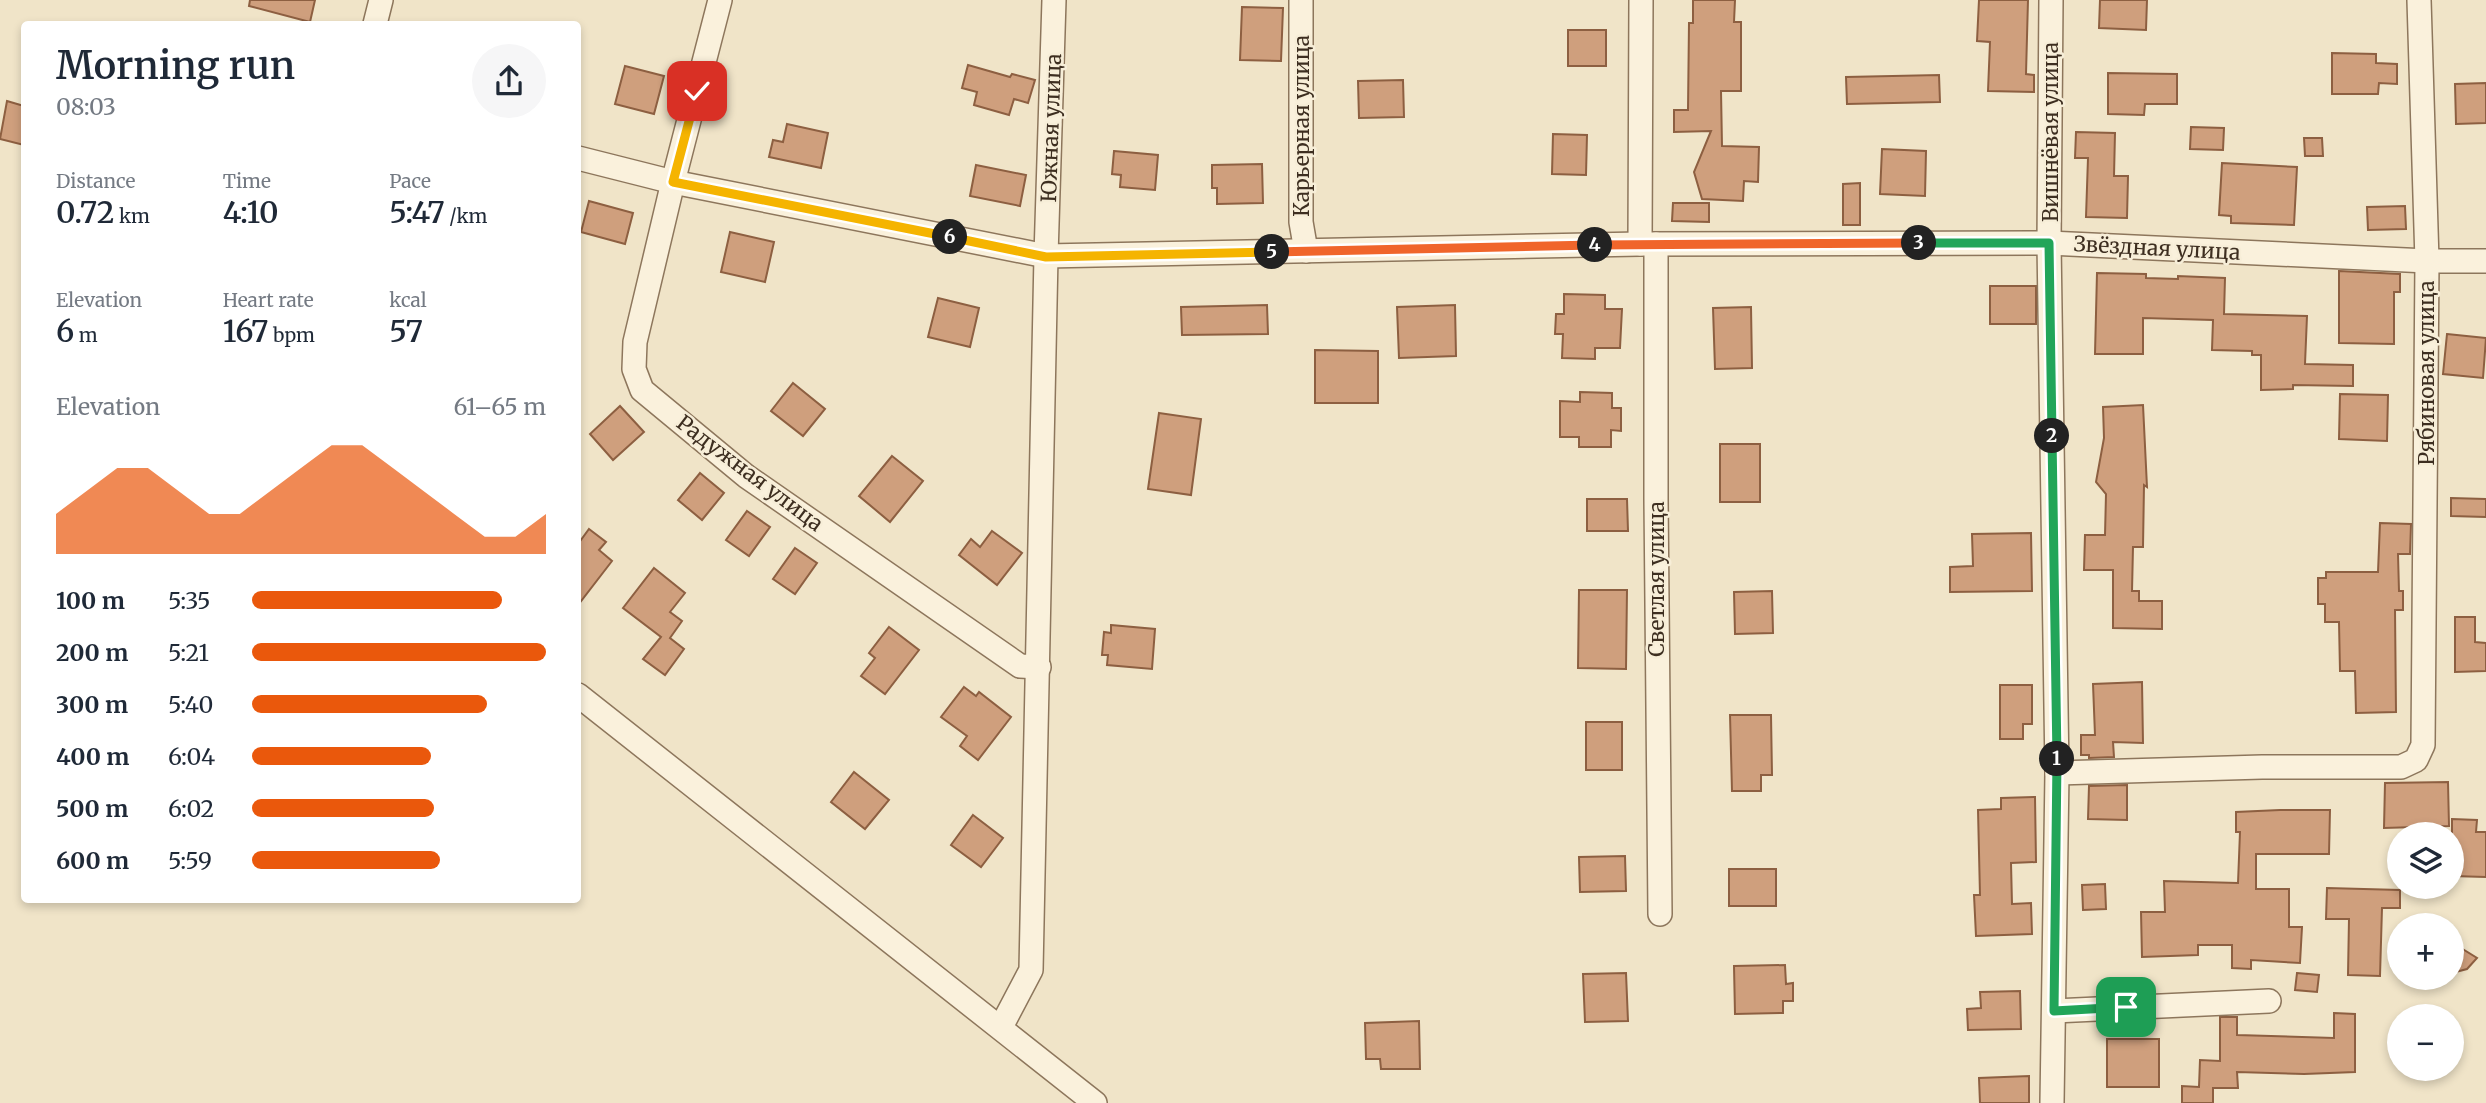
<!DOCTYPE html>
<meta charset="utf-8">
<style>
:root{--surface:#fff;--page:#f6f6f7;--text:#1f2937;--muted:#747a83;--accent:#ea580c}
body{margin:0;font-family:Merriweather,serif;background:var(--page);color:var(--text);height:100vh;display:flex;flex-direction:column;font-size:26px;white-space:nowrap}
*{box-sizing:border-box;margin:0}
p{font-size:23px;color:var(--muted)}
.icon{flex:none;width:38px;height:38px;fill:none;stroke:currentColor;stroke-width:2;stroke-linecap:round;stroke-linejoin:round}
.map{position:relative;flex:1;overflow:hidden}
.side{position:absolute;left:21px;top:21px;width:560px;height:882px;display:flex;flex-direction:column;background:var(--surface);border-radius:7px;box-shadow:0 4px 10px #0003}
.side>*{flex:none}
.tools{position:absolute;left:2387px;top:822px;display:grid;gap:14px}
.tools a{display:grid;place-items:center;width:77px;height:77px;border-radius:50%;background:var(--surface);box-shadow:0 4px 10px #0003;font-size:35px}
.pin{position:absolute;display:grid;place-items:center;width:60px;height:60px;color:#fff;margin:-30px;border-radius:14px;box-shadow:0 4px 10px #0006}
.km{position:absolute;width:35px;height:35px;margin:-18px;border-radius:50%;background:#222;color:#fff;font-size:19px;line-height:35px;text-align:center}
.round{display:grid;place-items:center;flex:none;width:74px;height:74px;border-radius:37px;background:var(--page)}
.overview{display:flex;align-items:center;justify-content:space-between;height:119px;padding:0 35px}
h1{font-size:38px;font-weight:600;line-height:52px}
.stats{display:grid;grid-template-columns:repeat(3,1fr);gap:10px;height:119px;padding:7px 35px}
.stats div{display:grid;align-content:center}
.stats b{font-size:30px;font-weight:600}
.stats small{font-size:19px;font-weight:400}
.stats p{font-size:19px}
.chart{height:196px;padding:14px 35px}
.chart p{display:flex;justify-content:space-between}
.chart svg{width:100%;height:126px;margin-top:7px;fill:var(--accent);opacity:.7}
ul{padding:0 35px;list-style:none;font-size:23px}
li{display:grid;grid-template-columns:112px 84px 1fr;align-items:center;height:52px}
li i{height:18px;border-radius:9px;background:var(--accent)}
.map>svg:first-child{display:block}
</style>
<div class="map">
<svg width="2486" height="1103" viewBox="0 0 2486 1103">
<rect width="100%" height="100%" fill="#f0e4c8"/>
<g fill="#cf9f7d" stroke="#8d5f41" stroke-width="2">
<polygon points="250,0 315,0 310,22 249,6"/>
<polygon points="1693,0 1735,0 1734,22 1741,22 1741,91 1721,91 1722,146 1759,147 1758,182 1744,181 1743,201 1702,199 1694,172 1711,131 1674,132 1674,110 1688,110 1689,23 1693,23"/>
<polygon points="1979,0 2028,0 2026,74 2034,75 2034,92 1988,91 1990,42 1977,41"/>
<polygon points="2100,0 2147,0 2146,30 2099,28"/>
<polygon points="1242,7 1283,8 1281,61 1240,60"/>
<rect x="1568" y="30" width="38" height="36"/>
<polygon points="2332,53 2376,54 2376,63 2397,64 2397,84 2379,83 2378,94 2332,94"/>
<polygon points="968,65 1010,77 1012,74 1035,80 1028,103 1014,99 1009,115 974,105 977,92 962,88"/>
<polygon points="625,66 664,76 654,114 615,104"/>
<polygon points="2108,73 2177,74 2177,104 2145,104 2144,115 2108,114"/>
<polygon points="1939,75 1940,102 1847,104 1846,77"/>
<polygon points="1403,80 1404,117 1359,118 1358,81"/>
<polygon points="2486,83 2486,123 2456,124 2455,84"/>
<polygon points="7,101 24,106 24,145 0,139"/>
<polygon points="787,124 828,133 821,168 769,157 773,140 783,142"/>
<polygon points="2191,127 2224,128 2223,150 2190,149"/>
<polygon points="2076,132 2115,133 2114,176 2128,176 2127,218 2086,217 2088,158 2075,158"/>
<polygon points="1553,134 1587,135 1586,175 1552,174"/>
<polygon points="2304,138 2322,138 2323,156 2305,156"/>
<polygon points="1882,149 1926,151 1925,196 1880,194"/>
<polygon points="1114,151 1158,155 1155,190 1120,187 1121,175 1112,174"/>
<polygon points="2222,163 2297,167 2294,225 2231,223 2231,216 2219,215"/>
<polygon points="1262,164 1263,203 1217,204 1217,188 1212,188 1212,165"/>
<polygon points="976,165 1026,175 1020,206 970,196"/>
<polygon points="1860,183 1860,225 1843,225 1843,184"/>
<polygon points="589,201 633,213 625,244 581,232"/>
<polygon points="1673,203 1709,203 1709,222 1672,221"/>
<polygon points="2405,206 2406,229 2368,230 2367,207"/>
<polygon points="730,232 774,242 765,282 721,272"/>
<polygon points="2339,271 2400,274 2400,292 2394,292 2394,344 2339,343"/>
<polygon points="2097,273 2146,274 2146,278 2178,279 2178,276 2225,278 2224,314 2307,316 2305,364 2353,365 2353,386 2293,385 2293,389 2261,390 2261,355 2252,355 2252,351 2212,350 2213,320 2143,318 2143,354 2095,354"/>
<rect x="1990" y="286" width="46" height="38"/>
<polygon points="1564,294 1605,295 1605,309 1622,309 1620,348 1595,348 1595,359 1562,358 1563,334 1555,334 1556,314 1564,314"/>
<polygon points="938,298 979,308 970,347 928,337"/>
<polygon points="1267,305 1268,334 1182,335 1181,307"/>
<polygon points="1455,305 1456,356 1399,358 1397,307"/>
<polygon points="1751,307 1752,368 1715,369 1713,308"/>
<polygon points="2447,334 2486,338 2483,378 2443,374"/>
<polygon points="1315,350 1378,351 1378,403 1315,403"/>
<polygon points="793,383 825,409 803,436 771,411"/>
<polygon points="1580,392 1612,393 1612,408 1621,408 1621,431 1611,430 1611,447 1579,447 1579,437 1560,437 1560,401 1580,402"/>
<polygon points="2340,394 2388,395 2387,441 2339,439"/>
<polygon points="2143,405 2147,487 2144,485 2143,547 2133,547 2132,591 2139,591 2139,601 2162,601 2162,629 2113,628 2113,570 2084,570 2085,535 2105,535 2106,494 2096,482 2104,438 2103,407"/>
<polygon points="620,406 644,432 613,460 590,434"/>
<polygon points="1159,413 1201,419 1191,495 1148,489"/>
<rect x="1720" y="444" width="40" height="58"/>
<polygon points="892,456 923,481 890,522 859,496"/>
<polygon points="700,473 724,493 702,520 678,500"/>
<polygon points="2451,498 2486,499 2486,517 2451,516"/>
<polygon points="1587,499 1627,499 1628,531 1587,531"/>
<polygon points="747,511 770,527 749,556 726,540"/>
<polygon points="2380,523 2411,524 2410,554 2398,554 2399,591 2403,591 2403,610 2395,610 2396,712 2356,713 2355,671 2340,671 2339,622 2325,622 2325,604 2318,604 2318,578 2326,578 2326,572 2378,572"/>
<polygon points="589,529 606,542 599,550 612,561 578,605 578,544"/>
<polygon points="992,531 1022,553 997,585 959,555 971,539 980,547"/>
<polygon points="2031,533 2032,591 1950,592 1950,567 1973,566 1972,534"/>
<polygon points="795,548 817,563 795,594 773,579"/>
<polygon points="654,568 685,593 670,612 682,621 670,638 684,649 665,675 643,659 661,637 623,608"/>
<polygon points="1579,590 1627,590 1626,669 1578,668"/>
<polygon points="1772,591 1773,633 1735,634 1734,592"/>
<polygon points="2455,617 2475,617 2475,642 2486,643 2486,671 2455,672"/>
<polygon points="1111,625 1155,629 1152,669 1107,665 1108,655 1102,655 1104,632 1111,633"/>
<polygon points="889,627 919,650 885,694 861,676 875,658 869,653"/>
<polygon points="2142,682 2143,743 2113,742 2114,757 2089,758 2089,755 2081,755 2081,735 2095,735 2093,684"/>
<polygon points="2000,685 2032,685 2032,724 2023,724 2023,739 2000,739"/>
<polygon points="964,687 976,696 979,692 1011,717 978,760 960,746 967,736 941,717"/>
<polygon points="1730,715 1771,715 1772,775 1761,775 1761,791 1732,791"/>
<rect x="1586" y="722" width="36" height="48"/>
<polygon points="854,772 889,800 865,829 831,802"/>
<polygon points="2448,782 2449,826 2384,828 2385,783"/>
<polygon points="2127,785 2127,820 2088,819 2089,786"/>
<polygon points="2035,797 2036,862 2011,863 2012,904 2031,903 2032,934 1976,936 1974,895 1980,895 1978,810 2001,809 2001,798"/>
<polygon points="2280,810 2330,810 2329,854 2256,854 2256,889 2289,889 2289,927 2302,927 2300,963 2251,960 2251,969 2232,968 2232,945 2198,945 2198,955 2142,957 2141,912 2165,912 2164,881 2238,883 2240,832 2236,832 2236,812"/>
<polygon points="973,815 1003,838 981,867 951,845"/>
<polygon points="2452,819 2477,820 2476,832 2486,832 2486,877 2452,876"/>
<polygon points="1625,856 1626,891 1580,892 1579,857"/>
<rect x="1729" y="869" width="47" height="37"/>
<polygon points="2105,884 2106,909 2083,910 2082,885"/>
<polygon points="2327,888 2400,890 2400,908 2382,908 2380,976 2348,975 2349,919 2326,919"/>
<polygon points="2461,948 2477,958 2467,969 2452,973 2452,949"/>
<polygon points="1785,965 1786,984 1793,983 1793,1001 1783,1001 1783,1013 1735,1014 1734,966"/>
<polygon points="1626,973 1628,1021 1585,1022 1583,974"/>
<polygon points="2297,973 2319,975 2317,992 2295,990"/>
<polygon points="2020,991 2021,1029 1968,1030 1967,1009 1981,1008 1980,992"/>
<polygon points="2334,1013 2355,1014 2355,1072 2304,1074 2237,1072 2238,1088 2213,1088 2213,1103 2182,1103 2182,1086 2199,1087 2200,1060 2220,1061 2220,1017 2237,1017 2237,1035 2334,1038"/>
<polygon points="1419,1021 1420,1069 1381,1069 1380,1059 1366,1059 1365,1023"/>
<rect x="2107" y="1039" width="52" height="48"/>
<polygon points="2029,1076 2029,1103 1980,1103 1979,1078"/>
</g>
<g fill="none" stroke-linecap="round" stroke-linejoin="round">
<g stroke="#8d765c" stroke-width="26">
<g id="minor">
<polyline points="720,0 673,182 635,342 634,369 642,390 746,476 1020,666 1039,667"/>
<polyline points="1301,0 1301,222 1306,251"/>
<polyline points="2051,0 2049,243 2057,773 2052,1103"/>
<polyline points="375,24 381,0"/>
<polyline points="578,158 673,182 1046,256 1640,244 2049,243 2427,261 2486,261"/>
<polyline points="1640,244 1641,0"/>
<polyline points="1656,244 1656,499 1660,914"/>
<polyline points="578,695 1095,1103"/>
<polyline points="2057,773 2262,767 2401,767 2416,760 2423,745 2427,261 2419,0"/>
<polyline points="2054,1011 2269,1001"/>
<polyline points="1001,1027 1031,970 1046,256 1054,0"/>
</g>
</g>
<use href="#minor" stroke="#faf1dc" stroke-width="23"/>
</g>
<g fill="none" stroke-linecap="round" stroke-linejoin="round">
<g stroke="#fff" stroke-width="14">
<polyline id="split-1" points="2057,759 2054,1011 2126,1007"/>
</g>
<g stroke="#fff" stroke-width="14">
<polyline id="split-2" points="2052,436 2057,759"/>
</g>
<g stroke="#fff" stroke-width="14">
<polyline id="split-3" points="1919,243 2049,243 2052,436"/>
</g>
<g stroke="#fff" stroke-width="14">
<polyline id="split-4" points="1595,245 1919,243"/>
</g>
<g stroke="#fff" stroke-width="14">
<polyline id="split-5" points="1272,252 1595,245"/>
</g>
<g stroke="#fff" stroke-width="14">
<polyline id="split-6" points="950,237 1046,257 1272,252"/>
</g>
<g stroke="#fff" stroke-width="14">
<polyline id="split-7" points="697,91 673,182 950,237"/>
</g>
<use href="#split-1" stroke="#22a559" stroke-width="9"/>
<use href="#split-2" stroke="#22a559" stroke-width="9"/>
<use href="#split-3" stroke="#22a559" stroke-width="9"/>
<use href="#split-4" stroke="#f0652b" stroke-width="9"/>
<use href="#split-5" stroke="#f0652b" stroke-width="9"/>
<use href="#split-6" stroke="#f5b400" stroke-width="9"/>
<use href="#split-7" stroke="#f5b400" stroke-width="9"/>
</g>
<g text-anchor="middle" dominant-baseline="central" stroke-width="5" stroke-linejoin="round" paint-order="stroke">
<g font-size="21" fill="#3d2e20" stroke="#f7eed8">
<text transform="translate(1301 126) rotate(-90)">Карьерная улица</text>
<text transform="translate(1051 128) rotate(-88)">Южная улица</text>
<text transform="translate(2050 132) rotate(-90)">Вишнёвая улица</text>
<text transform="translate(2157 248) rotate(3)">Звёздная улица</text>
<text transform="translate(2426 373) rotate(-90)">Рябиновая улица</text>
<text transform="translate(750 473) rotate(37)">Радужная улица</text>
<text transform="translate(1656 579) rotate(-90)">Светлая улица</text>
</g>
</g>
</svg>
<div class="tools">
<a><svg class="icon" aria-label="layers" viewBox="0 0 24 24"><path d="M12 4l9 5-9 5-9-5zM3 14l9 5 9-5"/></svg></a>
<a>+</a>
<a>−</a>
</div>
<div class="pin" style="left:2126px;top:1007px;background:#1e9e55"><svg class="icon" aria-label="arrive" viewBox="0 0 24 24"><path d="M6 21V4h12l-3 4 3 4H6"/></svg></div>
<div class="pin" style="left:697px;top:91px;background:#d93025"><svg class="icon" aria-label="check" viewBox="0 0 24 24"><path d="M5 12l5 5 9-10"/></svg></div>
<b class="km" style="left:2057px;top:759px">1</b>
<b class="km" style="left:2052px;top:436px">2</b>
<b class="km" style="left:1919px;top:243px">3</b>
<b class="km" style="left:1595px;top:245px">4</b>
<b class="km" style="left:1272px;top:252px">5</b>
<b class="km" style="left:950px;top:237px">6</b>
<section class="side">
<div class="overview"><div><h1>Morning run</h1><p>08:03</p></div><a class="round"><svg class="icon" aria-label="share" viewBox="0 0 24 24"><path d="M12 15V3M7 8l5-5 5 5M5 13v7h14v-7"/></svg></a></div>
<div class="stats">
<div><p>Distance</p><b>0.72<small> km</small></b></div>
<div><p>Time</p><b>4:10</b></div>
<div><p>Pace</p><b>5:47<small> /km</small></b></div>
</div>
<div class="stats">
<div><p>Elevation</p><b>6<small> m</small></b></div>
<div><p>Heart rate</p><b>167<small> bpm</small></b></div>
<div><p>kcal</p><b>57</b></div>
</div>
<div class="chart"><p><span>Elevation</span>61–65 m</p>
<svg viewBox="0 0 160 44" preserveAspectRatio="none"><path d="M0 44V30L10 22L20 14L30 14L40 22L50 30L60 30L70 22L80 14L90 6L100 6L110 14L120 22L130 30L140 38L150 38L160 30V44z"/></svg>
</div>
<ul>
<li><b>100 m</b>5:35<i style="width:85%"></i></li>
<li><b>200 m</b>5:21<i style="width:100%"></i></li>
<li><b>300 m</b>5:40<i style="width:80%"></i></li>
<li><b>400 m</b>6:04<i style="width:61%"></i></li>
<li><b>500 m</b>6:02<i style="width:62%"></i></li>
<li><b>600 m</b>5:59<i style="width:64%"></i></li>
</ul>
</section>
</div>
